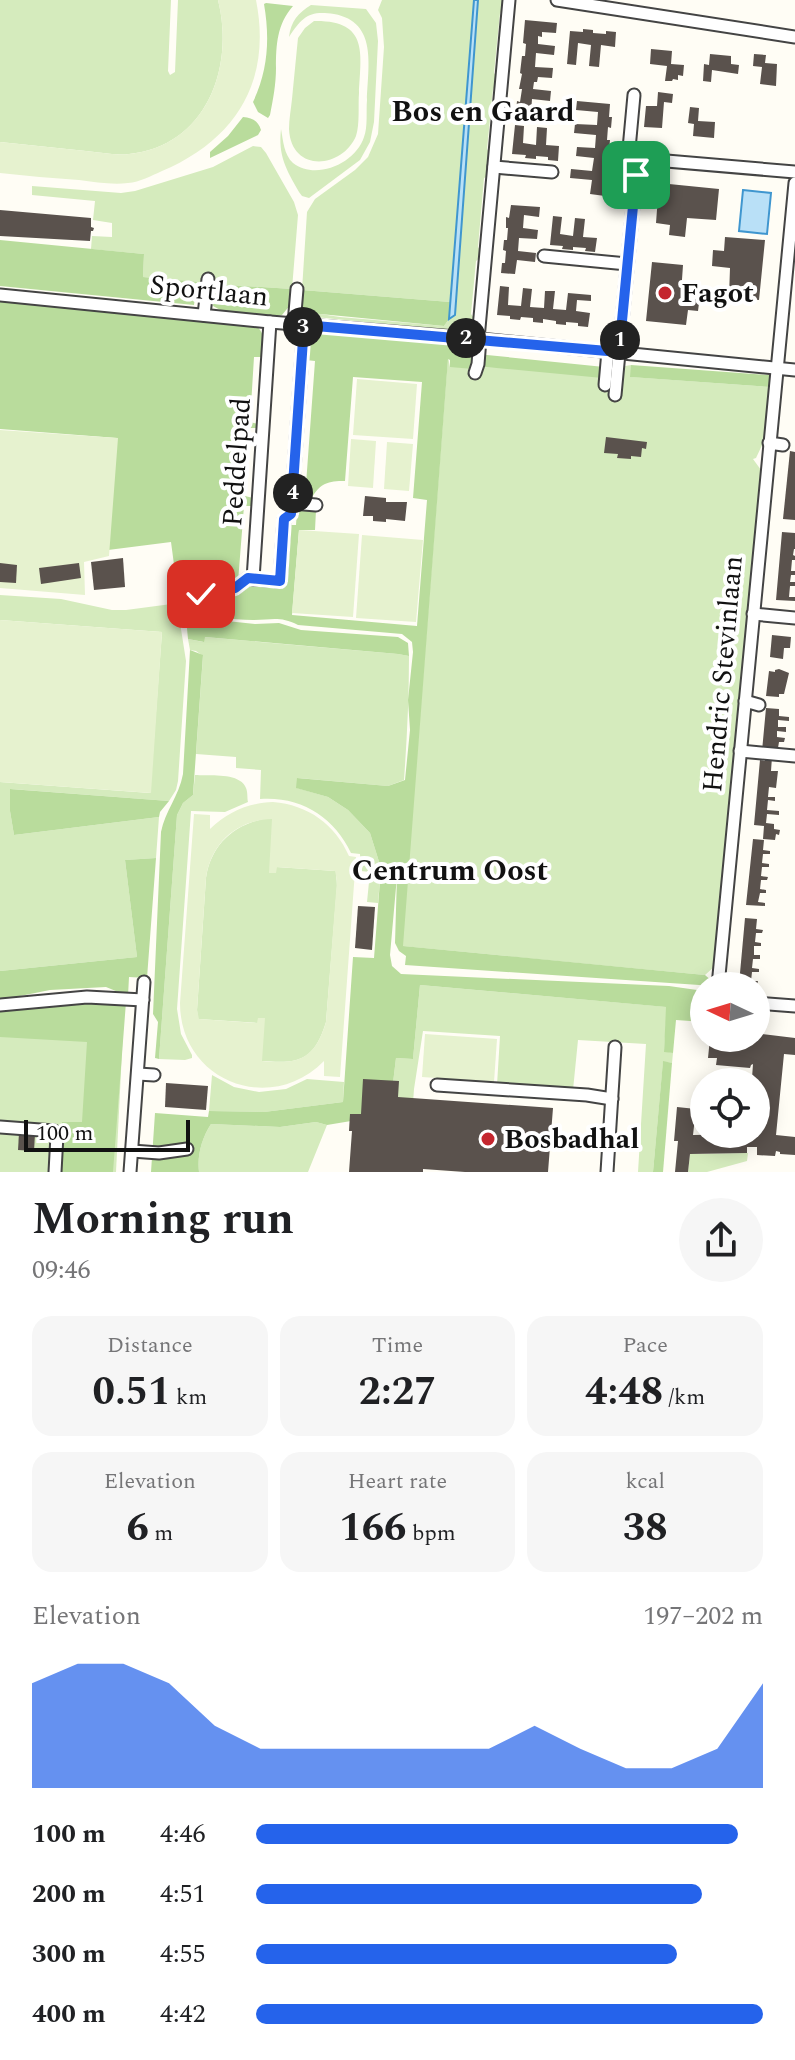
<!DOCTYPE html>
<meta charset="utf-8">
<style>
:root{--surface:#fff;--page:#f6f6f6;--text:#202124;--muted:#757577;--accent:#2563eb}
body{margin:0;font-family:Spectral,serif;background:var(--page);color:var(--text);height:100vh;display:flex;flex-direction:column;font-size:30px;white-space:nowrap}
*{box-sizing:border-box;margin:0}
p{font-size:26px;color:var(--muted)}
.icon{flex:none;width:44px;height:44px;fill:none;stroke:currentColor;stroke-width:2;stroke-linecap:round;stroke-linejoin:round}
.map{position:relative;height:1172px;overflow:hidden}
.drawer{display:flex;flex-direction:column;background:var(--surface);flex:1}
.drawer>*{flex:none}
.needle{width:52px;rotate:274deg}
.buttons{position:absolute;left:690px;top:972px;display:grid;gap:16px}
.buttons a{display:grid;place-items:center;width:80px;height:80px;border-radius:50%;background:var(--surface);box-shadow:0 4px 20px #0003;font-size:40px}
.scale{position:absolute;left:24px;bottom:20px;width:166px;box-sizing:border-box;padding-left:8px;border:4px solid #111;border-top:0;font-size:22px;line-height:28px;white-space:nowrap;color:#111;-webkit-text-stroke:6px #fff;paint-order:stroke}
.pin{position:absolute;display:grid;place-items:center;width:68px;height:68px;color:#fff;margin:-34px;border-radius:16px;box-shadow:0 4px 12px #0006}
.km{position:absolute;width:40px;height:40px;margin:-20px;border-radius:50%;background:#222;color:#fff;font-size:22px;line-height:40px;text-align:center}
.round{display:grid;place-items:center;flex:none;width:84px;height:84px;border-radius:42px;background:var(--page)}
.overview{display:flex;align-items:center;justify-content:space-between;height:136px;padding:0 32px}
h1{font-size:44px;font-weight:700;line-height:60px}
.figures{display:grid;grid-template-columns:repeat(3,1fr);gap:12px;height:136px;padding:8px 32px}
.figures div{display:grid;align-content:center;border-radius:20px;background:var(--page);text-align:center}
.figures b{font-size:40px;font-weight:700}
.figures small{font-size:22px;font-weight:400}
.figures p{font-size:22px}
.chart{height:224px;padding:16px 32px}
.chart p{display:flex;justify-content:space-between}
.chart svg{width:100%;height:144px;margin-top:8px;fill:var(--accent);opacity:.7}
ul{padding:0 32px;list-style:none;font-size:26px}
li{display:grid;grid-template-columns:128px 96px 1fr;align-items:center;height:60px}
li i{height:20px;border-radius:10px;background:var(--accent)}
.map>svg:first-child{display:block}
</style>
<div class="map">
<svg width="795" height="1172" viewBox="0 0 795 1172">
<rect width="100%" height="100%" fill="#fffdf5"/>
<g fill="#d5ebbd">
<path d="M0,0H171L168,71L170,75L175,72L178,0H218C235,68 206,146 129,154C115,156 100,152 86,151C57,148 29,145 0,142Z"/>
<polygon points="382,0 474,0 450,302 302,290 307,212 315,199 355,170 368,157 378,134 384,47 382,18 378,10"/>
<path d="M478,0H505V9L500,13L494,73L498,78L497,85L493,89L487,149L491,154L489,176L484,178L478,247L481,252V257L476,261L471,314L475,319C474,327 472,330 464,332L305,316L301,311L340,317L444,326L449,319L454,316Z"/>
<path d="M311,5L366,9L376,23L378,41L374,122L370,142L360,160L309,198L302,196L299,192C286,169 278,156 281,129C283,140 284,155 293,163C316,181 356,163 364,137C368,127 366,111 367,100C368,66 378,22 334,14C309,10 302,17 289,37C291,21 298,13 311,5Z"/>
<path d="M314,21C369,20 361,53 359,93C358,105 360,124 356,136C342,169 291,173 289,129C289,119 291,109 292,99C294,78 296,58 298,38L305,28Z"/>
<polygon points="253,146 261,147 266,153 294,202 298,215 292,289 213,284 143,277 144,254 91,249 92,236 112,237 112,223 93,220 95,201 32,195 32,186 121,193 135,191 213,167"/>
<polygon points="448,357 450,367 614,368 631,365 631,377 770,387 765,439 756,458 753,459 761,470 714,967 705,975 402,946"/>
<polygon points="0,595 61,599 112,610 126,610 179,603 181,604 181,629 186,661 178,781 176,790 169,801 11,789 10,811 14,835 159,817 156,858 125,860 137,957 0,971 0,782 150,793 162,632 0,620"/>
<path d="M204,637L398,654L409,656C409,698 407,738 404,780L388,786L298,778L297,788L328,797L348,810L370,833L381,868L378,903L367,902L370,872L361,871L360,854L351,853C334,817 301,796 260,799L261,770L236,768V757L196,754L203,656L196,651L190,650L188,639L203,642Z"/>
<path d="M195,775C209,776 240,772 246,788C248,793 247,798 248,802L225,812L191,811L177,1009L181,1034L192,1055V1058L185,1060L159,1059L177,815L183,803L193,795Z"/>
<path d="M263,819H273L276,867L336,871L337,886L326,1022C314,1061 299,1064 262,1061L258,1023L198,1019L197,1010L206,878C211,846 232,826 263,819Z"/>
<polygon points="420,985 667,1007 664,1051 673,1053 672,1063 663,1062 653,1172 638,1172 646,1044 578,1040 573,1090 497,1085 500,1036 423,1031 414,1089 410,1145 387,1133 396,1058 413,1059"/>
<polygon points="0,1025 123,1031 116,1172 0,1172"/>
<polygon points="212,1075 234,1087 259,1092 286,1089 307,1079 344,1082 343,1102 264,1112 209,1111"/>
<path d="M316,1122L327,1125L308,1172H199C197,1155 202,1138 211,1124L280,1127Z"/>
<polygon points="748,1153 747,1161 707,1172 688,1172 690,1154"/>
</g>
<g fill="#b9dc9c">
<path d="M266,3L293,6C277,24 276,45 276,68C276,84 273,100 270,115L268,118L258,112L253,102C268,70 270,39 264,4Z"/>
<path d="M243,117C253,118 258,121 261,130L258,135L210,158V152L228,136Z"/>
<polygon points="0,240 144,254 143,277 197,282 194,305 0,286"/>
<polygon points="213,284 292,289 291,304 282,315 275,316 224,312 213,306"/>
<polygon points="302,290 450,302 449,319 444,326 310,313 301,311"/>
<path d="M0,298L254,324C267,334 263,342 262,357H254L250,422L258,424V428H249L245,496L253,498V506H244L238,582L175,597V572L171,542L108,550L117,438L0,429Z"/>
<path d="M314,332L462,345L466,343L477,344V354L614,368L613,379L475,366L473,369L450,367V360L448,359L403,946L705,975L713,982L714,986L405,965L406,956L399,951L395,943L397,876L390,955L392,966L401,974L669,986L704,991V1022L676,1020L673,1053L664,1052L666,1007L420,985L413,1059L396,1058L387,1133L357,1120L327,1125L316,1122L280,1127L211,1124C202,1138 197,1155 199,1172H151L155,1113L208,1117L209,1111L264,1112L343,1102L353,957L374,958L381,868L370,833L348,810L328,797L296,788L297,778L388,786L405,780L410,730L408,700L413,652L412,642L402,634L298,625C280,616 272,620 253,620C231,620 209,616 187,612L185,609L187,603L243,590L249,585L284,587L288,525H296L297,510H316L315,530H299L292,615L417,626L427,500L413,498L422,382L353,377L345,481C328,481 320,483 311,499L305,498L315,361L306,360C307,349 305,338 314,332Z"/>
<polygon points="631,365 769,375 770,387 630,377"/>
<polygon points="189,617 255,624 279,623 301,630 398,637 408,643 409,656 398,654 205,637 204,642 188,639 186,618"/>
<path d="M190,650L203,655L193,795L183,803L177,815L159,1059L155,1058L158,1022L153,1014L161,832C165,811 179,796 183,774Z"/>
<polygon points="10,789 169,801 160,812 159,817 14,835 10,811"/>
<polygon points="156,858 147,978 129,977 128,996 106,987 50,990 0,1000 0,971 137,957 125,860"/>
<polygon points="60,1000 126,1002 113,1172 59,1172 62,1122 82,1122 87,1042 0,1037 0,1008"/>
<polygon points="663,1061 672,1063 663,1172 653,1172"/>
</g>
<g fill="#e6f2cf" fill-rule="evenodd">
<path d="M218,0H256C272,80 237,139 162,171C151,176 140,182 128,183C112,185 95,182 79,180C53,178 26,176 0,173V142C29,145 57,148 86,151C100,152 115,156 129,154C206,146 235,68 218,0Z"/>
<polygon points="357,379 417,384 413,439 353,435"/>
<polygon points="0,430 118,438 109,556 84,562 85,595 0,588"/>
<polygon points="351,439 376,441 373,488 348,486"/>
<polygon points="387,442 413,444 409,491 384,489"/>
<polygon points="299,530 359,534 353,617 292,613"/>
<polygon points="362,535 423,540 416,622 356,618"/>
<polygon points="0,620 162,632 151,793 0,782"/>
<path d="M273,802C308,805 335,824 349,856L356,857L340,1077L324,1076V1061C270,1116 180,1081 180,1003L194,814L210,815V829C228,812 248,803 273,802ZM272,819L269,873H276L277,867L335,871L337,880L326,1022C315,1059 298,1065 262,1061L265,1018H258L257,1023L199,1019L197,1010L206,878C211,843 237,820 272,819Z"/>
<polygon points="425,1034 497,1039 494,1082 422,1077"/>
</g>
<g fill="#b9e0f7" stroke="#3f96cf" stroke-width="2">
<polygon points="474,0 478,0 455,315 449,319"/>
<polygon points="743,190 771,193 767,234 739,231"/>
</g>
<g fill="#5a524d">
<polygon points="525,20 557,23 556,33 542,32 542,37 538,36 538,44 555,46 554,55 536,53 535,67 553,68 552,78 538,77 537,82 534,82 533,89 551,91 550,101 532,99 531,113 516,112 517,101 520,102 522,89 519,89 522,74 520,73 522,56 525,56 526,44 523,43"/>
<polygon points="583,29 593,30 593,33 606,34 606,31 616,32 615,47 601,45 599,67 589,66 591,45 578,43 576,65 567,64 570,31 583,32"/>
<polygon points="651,49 672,51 671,64 684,65 683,76 678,75 678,80 673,79 672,81 665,81 667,66 650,64"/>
<polygon points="710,54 731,56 731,64 739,65 738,74 712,70 711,82 703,81 704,64 709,65"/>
<polygon points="754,54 766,55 765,63 777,64 776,86 760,84 762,67 753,66"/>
<polygon points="658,92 673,94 672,103 664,102 662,128 644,127 646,106 657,106"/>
<polygon points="577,101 610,104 609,117 612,117 611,128 608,127 607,140 610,140 609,150 606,150 605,163 608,163 606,180 604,180 603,186 605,186 605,196 590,194 592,180 570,178 571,169 592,171 594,158 576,156 577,147 595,148 596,135 574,133 575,124 597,125 598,112 576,110"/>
<polygon points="690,107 699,108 698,121 715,122 714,138 693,136 694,124 688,123"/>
<polygon points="515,125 524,126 523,143 536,145 537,127 547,128 546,145 559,146 558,161 548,160 548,157 536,156 536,159 525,158 526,155 512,154"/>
<polygon points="659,183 719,189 716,220 687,218 685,237 669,235 670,225 656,223"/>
<polygon points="511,205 540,207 539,217 524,215 523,228 538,230 537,239 519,238 518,251 536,253 535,262 517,260 515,274 501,273 502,263 505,263 506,251 503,250 504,240 507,240 508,228 506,228 506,217 509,218"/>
<polygon points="0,210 91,218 91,227 94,228 93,231 91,231 90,241 0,236"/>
<polygon points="553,216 562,217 560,234 573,236 575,218 585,219 583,237 597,238 595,252 585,251 586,248 573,247 573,250 562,249 563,246 550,245"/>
<polygon points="725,237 765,240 759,300 729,297 730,268 712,266 713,250 724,251"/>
<polygon points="652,262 683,265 681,294 700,295 698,311 688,310 686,325 646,321"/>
<polygon points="500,286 509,287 508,305 521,306 523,288 532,289 530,307 544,308 545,291 555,291 553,309 566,310 568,293 591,295 591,301 577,300 576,311 590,313 588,327 578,326 578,323 566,322 566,325 556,324 556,321 543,319 543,323 533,322 533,318 521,317 520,320 510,319 510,316 497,315"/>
<polygon points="606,437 647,442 646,449 642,448 641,457 631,456 631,459 617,458 618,454 604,453"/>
<polygon points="790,451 795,452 795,520 783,519"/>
<polygon points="365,496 386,498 386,502 407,502 405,521 386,519 386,522 373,521 373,516 363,516"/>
<polygon points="782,532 795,533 795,549 794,549 793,555 795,556 795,560 792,560 791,571 795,571 795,575 791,575 790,582 795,582 795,586 790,586 789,597 795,597 795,601 776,600"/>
<polygon points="123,558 125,587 94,590 91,562"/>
<polygon points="0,563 17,565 16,583 0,582"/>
<polygon points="79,563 81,578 41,584 39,568"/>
<polygon points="772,635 791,637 790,648 784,648 783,659 770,657"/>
<polygon points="779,669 789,673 784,694 779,694 779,697 766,696 769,671 775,672 775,670"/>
<polygon points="766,708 779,709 779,716 789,717 789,721 778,720 778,727 786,727 786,732 777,731 777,737 785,738 784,742 779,742 778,748 791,749 791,753 762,751"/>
<polygon points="765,756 772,757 771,771 778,771 776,788 769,787 768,797 775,797 775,801 768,800 767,810 779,811 779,815 767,814 766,823 774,824 774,829 780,830 779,835 776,834 775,840 763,839 764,826 754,825 760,760 765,761"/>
<polygon points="753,839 764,840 763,850 770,851 770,854 763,854 762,863 769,864 769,867 762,867 761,876 768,877 767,880 761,880 760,889 766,890 766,893 760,893 758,902 765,903 765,906 746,905"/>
<polygon points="358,906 375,907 372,950 355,948"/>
<polygon points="745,918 757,919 756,929 763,930 762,933 756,933 755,942 761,943 761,946 754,946 754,955 760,955 760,959 753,959 752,968 759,969 759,972 752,972 751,981 758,981 757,985 739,984"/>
<polygon points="762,1034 795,1038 795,1055 784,1054 776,1135 795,1137 795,1155 780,1154 780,1152 776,1151 775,1156 757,1155 757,1147 747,1147 747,1153 690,1154 688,1172 675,1172 678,1141 674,1141 677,1107 696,1109 693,1135 756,1134 756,1082 742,1082 742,1078 745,1077 752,1078 753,1064 751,1065 750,1068 716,1065 717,1058 708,1058 710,1038 756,1038 756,1035"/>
<polygon points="363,1079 399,1081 398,1097 553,1108 548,1172 465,1172 423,1169 423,1172 349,1172 352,1131 349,1131 350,1114 361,1114"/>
<polygon points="166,1083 208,1086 206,1110 165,1107"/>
<polygon points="19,1133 35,1134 34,1151 18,1150"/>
</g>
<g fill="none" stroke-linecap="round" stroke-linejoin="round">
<g stroke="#444" stroke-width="15">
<g id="minor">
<polyline points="557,0 795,37"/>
<polyline points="634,95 629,149 640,161"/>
<polyline points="640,161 643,159 795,172"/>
<polyline points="494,167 552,172"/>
<polyline points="544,256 627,264"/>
<polyline points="0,295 270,322 480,339 795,370"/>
<polyline points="204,315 208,279"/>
<polyline points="294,324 297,289"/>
<polyline points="478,339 509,0"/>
<polyline points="475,373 478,364 480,339"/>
<polyline points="605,385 608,351"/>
<polyline points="615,395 637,164 640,161"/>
<polyline points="769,443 783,445"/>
<polyline points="292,503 316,505"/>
<polyline points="253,579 280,581 284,519 291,514 304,325"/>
<polyline points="175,600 235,588 248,578 253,579 270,322"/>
<polyline points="753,614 795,618"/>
<polyline points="745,701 759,705"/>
<polyline points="740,751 795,756"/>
<polyline points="718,986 795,183"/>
<polyline points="756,1003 795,1006"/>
<polyline points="0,1005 87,997 143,1000"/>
<polyline points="138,1074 154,1075"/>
<polyline points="437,1085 587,1095 612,1099"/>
<polyline points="0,1127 54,1131 57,1135 55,1172"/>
<polyline points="132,1151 159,1153 187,1149"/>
<polyline points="130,1172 144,982"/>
<polyline points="607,1172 615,1047"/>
</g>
</g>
<use href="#minor" stroke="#fff" stroke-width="11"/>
</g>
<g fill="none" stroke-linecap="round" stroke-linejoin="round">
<g stroke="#fff" stroke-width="16">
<polyline id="route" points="201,594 235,588 248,578 280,581 284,519 291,514 304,325 619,352 636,175"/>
</g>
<use href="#route" stroke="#2563eb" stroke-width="10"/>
</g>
<g fill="#c4262e" stroke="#fff" stroke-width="3">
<circle cx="665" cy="293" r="8"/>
<circle cx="488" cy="1139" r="8"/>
</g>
<g text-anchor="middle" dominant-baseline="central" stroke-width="8" stroke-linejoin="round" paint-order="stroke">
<g font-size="28" fill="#111" stroke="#fff">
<text transform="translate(209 291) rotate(6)">Sportlaan</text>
<text transform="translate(237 462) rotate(-86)">Peddelpad</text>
<text transform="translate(723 674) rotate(-85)">Hendric Stevinlaan</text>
</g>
<g font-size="28" font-weight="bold" fill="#111" stroke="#fff" text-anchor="start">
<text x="681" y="293">Fagot</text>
<text x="504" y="1139">Bosbadhal</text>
</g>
<g font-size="30" font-weight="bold" fill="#111" stroke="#fff">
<text x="483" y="112">Bos en Gaard</text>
<text x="450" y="871">Centrum Oost</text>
</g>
</g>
</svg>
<div class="buttons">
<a><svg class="needle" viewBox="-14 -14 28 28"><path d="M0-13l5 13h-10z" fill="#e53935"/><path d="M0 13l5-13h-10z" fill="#757577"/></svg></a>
<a><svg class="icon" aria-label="locate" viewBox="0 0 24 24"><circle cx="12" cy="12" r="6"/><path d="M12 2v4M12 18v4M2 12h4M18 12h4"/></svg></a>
</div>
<div class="scale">100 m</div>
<div class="pin" style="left:636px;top:175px;background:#1e9e55"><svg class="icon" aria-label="arrive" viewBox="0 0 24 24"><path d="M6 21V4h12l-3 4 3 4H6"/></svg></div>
<div class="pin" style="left:201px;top:594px;background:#d93025"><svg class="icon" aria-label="check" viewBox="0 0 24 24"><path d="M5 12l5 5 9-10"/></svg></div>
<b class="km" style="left:620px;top:340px">1</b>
<b class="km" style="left:466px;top:338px">2</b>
<b class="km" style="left:303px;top:327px">3</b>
<b class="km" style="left:293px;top:493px">4</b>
</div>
<section class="drawer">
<div class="overview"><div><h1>Morning run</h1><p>09:46</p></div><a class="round"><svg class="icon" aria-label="share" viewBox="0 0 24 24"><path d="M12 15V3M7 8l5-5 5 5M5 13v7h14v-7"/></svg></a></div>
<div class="figures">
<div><p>Distance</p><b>0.51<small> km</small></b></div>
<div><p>Time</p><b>2:27</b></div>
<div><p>Pace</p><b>4:48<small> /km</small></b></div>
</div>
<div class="figures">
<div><p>Elevation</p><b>6<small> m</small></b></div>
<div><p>Heart rate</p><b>166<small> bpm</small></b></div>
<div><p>kcal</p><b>38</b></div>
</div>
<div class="chart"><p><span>Elevation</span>197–202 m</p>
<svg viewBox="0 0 160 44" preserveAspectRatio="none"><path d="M0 44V12L10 6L20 6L30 12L40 25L50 32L60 32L70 32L80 32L90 32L100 32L110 25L120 32L130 38L140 38L150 32L160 12V44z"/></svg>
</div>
<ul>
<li><b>100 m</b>4:46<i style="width:95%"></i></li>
<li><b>200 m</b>4:51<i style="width:88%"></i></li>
<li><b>300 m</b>4:55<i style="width:83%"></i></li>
<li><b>400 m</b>4:42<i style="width:100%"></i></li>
</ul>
</section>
